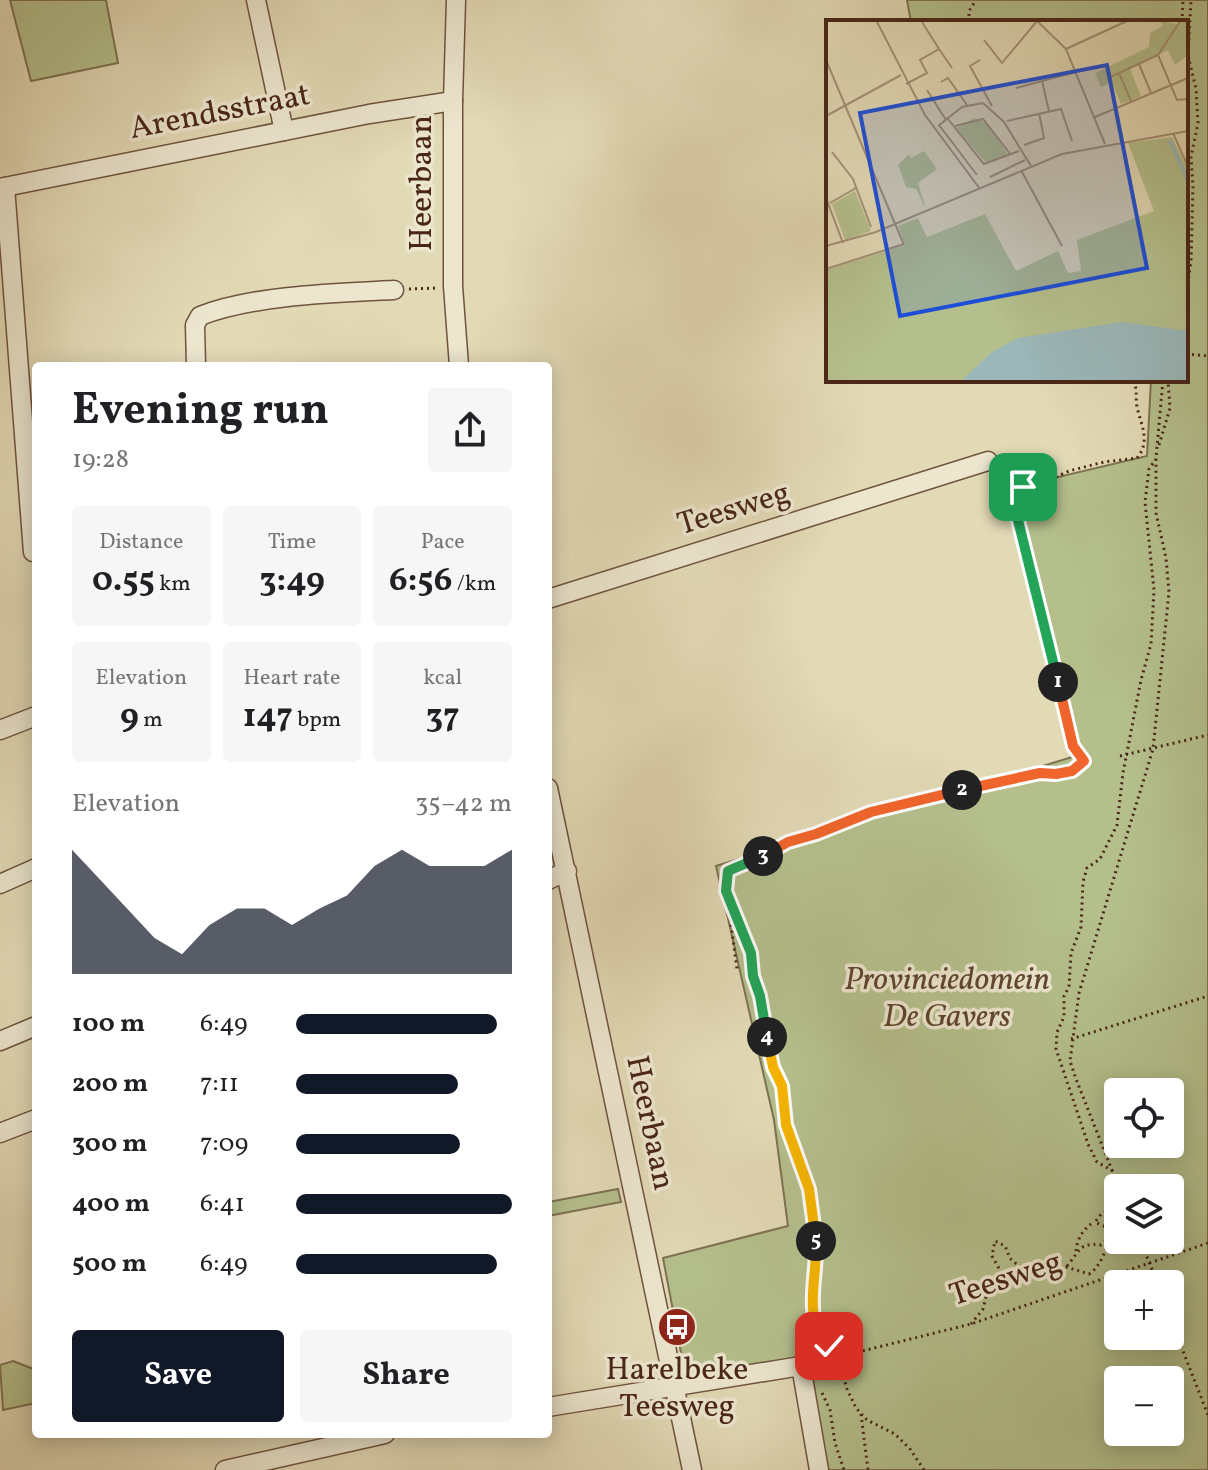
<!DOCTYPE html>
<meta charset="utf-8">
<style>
:root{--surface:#fff;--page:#f6f6f6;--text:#202124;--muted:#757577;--accent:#111827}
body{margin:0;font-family:Vollkorn,serif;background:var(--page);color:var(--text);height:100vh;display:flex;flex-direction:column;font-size:30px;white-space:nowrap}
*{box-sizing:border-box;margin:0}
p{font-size:26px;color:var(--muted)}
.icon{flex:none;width:44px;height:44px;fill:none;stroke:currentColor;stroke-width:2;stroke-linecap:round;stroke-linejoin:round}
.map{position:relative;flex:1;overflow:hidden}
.sheet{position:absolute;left:32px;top:362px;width:520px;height:1076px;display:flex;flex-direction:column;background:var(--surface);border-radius:8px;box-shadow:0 4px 20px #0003}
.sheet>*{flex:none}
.buttons{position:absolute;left:1104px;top:1078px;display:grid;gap:16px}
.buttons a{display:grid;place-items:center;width:80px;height:80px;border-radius:8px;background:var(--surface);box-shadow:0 4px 20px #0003;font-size:40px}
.pin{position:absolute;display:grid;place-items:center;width:68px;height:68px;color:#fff;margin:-34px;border-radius:16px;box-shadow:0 4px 12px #0006}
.km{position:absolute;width:40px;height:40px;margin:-20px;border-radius:50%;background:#222;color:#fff;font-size:22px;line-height:40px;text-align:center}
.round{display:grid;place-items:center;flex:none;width:84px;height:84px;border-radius:8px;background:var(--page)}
.headline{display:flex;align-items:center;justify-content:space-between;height:136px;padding:0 40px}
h1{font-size:44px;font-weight:700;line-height:60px}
.stats{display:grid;grid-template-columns:repeat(3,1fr);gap:12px;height:136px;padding:8px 40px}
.stats div{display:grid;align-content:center;border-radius:8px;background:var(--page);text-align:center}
.stats b{font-size:34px;font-weight:700}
.stats small{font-size:22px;font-weight:400}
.stats p{font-size:22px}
.chart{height:224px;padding:16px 40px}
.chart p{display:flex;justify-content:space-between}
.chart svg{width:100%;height:144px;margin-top:8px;fill:var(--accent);opacity:.7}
.primary-button{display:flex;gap:16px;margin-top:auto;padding:16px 40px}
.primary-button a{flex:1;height:92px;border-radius:8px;background:var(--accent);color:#fff;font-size:32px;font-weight:700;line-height:92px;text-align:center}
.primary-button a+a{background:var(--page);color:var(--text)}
ul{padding:0 40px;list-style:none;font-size:26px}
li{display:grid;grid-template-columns:128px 96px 1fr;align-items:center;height:60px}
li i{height:20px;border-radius:10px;background:var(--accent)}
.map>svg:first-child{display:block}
</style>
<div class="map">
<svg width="1208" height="1470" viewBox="0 0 1208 1470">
<rect width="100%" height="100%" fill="#e2d9b5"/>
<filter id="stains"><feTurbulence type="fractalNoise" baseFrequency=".0025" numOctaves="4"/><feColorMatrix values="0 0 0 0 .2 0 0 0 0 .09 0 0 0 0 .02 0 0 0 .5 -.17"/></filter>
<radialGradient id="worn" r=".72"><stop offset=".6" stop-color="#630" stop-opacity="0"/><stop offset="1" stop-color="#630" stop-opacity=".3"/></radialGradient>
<g fill="#b4bf8c" stroke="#7e7252" stroke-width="2" fill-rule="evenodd">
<polygon points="10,0 106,0 118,63 31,81"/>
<path d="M907,0H1208V1470H824L806,1360L690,1379L685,1374L663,1258L788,1226L774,1120L716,866L1082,754L1012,488L1147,456L1151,380H1186V22H911ZM1118,1092H1170V1144H1118ZM1118,1188H1170V1240H1118ZM1118,1284H1170V1336H1118ZM1118,1380H1170V1432H1118Z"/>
<polygon points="618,1189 621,1202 548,1216 548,1202"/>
<polygon points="13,1361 36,1370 36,1403 3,1410 0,1365"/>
</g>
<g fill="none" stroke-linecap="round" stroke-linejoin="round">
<g stroke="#6f533e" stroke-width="21">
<g id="minor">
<polyline points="256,0 284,131"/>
<polyline points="456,0 453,101 453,286 459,366"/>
<polyline points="5,187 33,552"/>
<polyline points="0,188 369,114 453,101"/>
<path d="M196,366L195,325L200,316C253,295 336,293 394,290"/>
<polyline points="548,599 988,461"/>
<polyline points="0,730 36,716"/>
<polyline points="548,788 692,1470"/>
<polyline points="548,880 567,871"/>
<polyline points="0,884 36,868"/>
<polyline points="0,1041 36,1026"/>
<polyline points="0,1133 36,1119"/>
<polyline points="801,1366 819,1470"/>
<polyline points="548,1407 807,1365"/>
<polyline points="225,1470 385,1434"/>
</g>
</g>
<g stroke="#492617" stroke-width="3" stroke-dasharray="2 4" stroke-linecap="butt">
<polyline points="969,22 969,11 976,0"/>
<polyline points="1182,22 1183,0"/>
<polyline points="409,289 438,288"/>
<polyline points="1186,296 1191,261 1193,187 1191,157 1198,123 1196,89 1188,55 1191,0"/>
<polyline points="1186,354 1208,356"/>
<polyline points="1159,445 1170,408 1168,380"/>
<polyline points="1120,756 1208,735"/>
<polyline points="727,895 737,969"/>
<polyline points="1071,1039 1208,996"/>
<polyline points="1113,1171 1097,1162 1088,1144 1056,1049 1057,1032 1064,1017 1064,996 1069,987 1071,953 1081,927 1083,882 1087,868 1100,859 1117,825 1123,773 1141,680 1151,644 1154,590 1145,502 1149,469 1156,459"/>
<polyline points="1119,1188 1076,1079 1070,1061 1079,993 1153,749 1169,592 1166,558 1156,513 1156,458 1163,380"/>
<polyline points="1109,1237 1106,1227 1095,1222 1102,1213 1118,1208"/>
<polyline points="1140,1240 1158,1284"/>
<path d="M1076,1251C1077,1239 1083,1229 1094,1222"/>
<path d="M1067,1266C1080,1251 1079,1242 1101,1245L1111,1236H1116"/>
<polyline points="1170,1318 1208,1415"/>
<path d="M971,1324L983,1309L989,1285L1001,1272L992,1256L995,1241L1005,1246C1007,1250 1008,1254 1010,1258C1021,1272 1052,1277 1066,1267L1089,1274C1104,1265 1104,1243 1118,1235"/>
<polyline points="822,1361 971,1324 1208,1243"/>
<polyline points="822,1393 830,1410 835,1443 844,1470"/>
<polyline points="861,1414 868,1470"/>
<path d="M924,1470L910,1449L895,1434L867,1420L856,1408L846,1387L843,1367L817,1332L813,1312L817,1256L816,1222L809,1189L786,1125L782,1086L773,1067L760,996L753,976L751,953L726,891L728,871C774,849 822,828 871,812C926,794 984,789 1040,773C1056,774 1073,775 1084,761L1073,746L1011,492L1014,487L1049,480L1069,471L1104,462L1137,458C1151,441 1141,425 1137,407C1135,397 1138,389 1133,380"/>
</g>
<use href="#minor" stroke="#ece6cf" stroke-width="18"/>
</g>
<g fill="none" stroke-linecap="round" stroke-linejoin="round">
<g stroke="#fff" stroke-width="16">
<polyline id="split-1" points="1023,487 1014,487 1011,492 1058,682"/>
</g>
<g stroke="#fff" stroke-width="16">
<polyline id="split-2" points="962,790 1040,773 1056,774 1072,771 1084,761 1073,746 1058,682"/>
</g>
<g stroke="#fff" stroke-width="16">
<polyline id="split-3" points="763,856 788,842 816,834 871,812 962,790"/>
</g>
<g stroke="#fff" stroke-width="16">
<polyline id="split-4" points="763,856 728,871 726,891 751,953 753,976 760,996 767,1037"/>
</g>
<g stroke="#fff" stroke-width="16">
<polyline id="split-5" points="767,1037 773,1067 782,1086 786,1125 809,1189 816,1241"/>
</g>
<g stroke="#fff" stroke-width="16">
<path id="split-6" d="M816,1241C818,1277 801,1318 829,1346"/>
</g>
<use href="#split-1" stroke="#22a559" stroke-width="10"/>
<use href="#split-2" stroke="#f0652b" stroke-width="10"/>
<use href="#split-3" stroke="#f0652b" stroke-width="10"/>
<use href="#split-4" stroke="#22a559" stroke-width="10"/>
<use href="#split-5" stroke="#f5b400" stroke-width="10"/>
<use href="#split-6" stroke="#f5b400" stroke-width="10"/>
</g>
<defs>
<g id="bus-disc" transform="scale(2)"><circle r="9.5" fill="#8f2418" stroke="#ece6cf"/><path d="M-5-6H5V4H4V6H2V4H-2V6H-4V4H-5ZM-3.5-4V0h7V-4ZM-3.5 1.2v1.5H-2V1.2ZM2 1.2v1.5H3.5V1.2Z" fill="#fff"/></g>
</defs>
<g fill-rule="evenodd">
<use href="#bus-disc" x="677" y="1327"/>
</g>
<g text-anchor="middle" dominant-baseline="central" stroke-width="7" stroke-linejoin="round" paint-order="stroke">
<g font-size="32" fill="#492617" stroke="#ece6cf">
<text transform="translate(220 113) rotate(-11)">Arendsstraat</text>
<text transform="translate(423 183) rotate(-90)">Heerbaan</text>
<text transform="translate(734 510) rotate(-17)">Teesweg</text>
<text transform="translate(649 1123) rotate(78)">Heerbaan</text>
<text transform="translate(1006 1280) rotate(-18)">Teesweg</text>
</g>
<g font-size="32" font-style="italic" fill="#5e452e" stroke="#ece6cf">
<text x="947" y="981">Provinciedomein<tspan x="947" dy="37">De Gavers</tspan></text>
</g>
<g font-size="32" fill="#492617" stroke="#ece6cf">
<text x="677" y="1371">Harelbeke<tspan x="677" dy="37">Teesweg</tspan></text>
</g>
</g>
<g transform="translate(826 20)">
<rect width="362" height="362" fill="#e2d9b5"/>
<path d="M334,0L350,4L362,0V35L349,45L342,30L304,49L315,76L295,84L286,62L275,67L269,53L323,27L324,13L337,6ZM148,98L162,104L182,135L161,144L130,108ZM346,117L362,150V362H0V250L79,225L72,206L92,198L101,217L159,194L190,251L232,231L242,253L255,251L251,220L328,191L302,123ZM98,131L111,149L92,163L100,189L90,169L80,167L72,145L83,134L85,138ZM29,171L45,211L19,220L6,184Z" fill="#b4bf8c"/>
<path d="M296,302L362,311V362H134L166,332L192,318Z" fill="#9bb7b9"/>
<path fill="none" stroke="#9bb7b9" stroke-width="4" d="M344,121L362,160"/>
<path fill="none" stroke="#a59176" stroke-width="2" d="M50,0L99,95L154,169M210,0L240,29L279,124M96,2L113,29M158,20L176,43L211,1M240,29L303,0M332,35L351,80L362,79M332,35L355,0M0,40L78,225M154,40L144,46L166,86M313,44L325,73M293,53L305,81M284,57L332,35M216,61L223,91M115,62L122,58L141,85M80,64L101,53L94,40L113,29L126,48M190,68L250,52M101,70L120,100M157,83L178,102L205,146M0,96L75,55M269,97L362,58M122,99L158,144L193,131M181,101L235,89L246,121M113,105L151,155M112,106L136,87L157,83M129,106L157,99L185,135M347,113L362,147M198,125L218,118L213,93M6,132L27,159L45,207M195,150L236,226M164,157L199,140M0,178L17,223M4,183L30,168M0,226L50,212L236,134L362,111M0,249L78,224"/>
<path fill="#1d4ed8" fill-opacity="0.15" stroke="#1d4ed8" stroke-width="4" d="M281,45L321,248L74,296L34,93Z"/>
<rect width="362" height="362" fill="none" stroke="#492617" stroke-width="4"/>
</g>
<rect width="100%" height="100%" filter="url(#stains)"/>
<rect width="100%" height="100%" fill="url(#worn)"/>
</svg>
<div class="buttons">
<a><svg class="icon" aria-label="locate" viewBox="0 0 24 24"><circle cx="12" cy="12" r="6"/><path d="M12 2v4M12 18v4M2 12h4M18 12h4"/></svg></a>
<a><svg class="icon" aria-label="layers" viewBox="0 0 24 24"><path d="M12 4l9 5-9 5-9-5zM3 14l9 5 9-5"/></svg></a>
<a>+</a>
<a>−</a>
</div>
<div class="pin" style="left:1023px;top:487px;background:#1e9e55"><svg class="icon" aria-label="arrive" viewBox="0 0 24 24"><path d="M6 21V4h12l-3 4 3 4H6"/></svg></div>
<div class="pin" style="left:829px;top:1346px;background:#d93025"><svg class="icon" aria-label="check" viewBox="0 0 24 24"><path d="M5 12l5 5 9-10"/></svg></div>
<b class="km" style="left:1058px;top:682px">1</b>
<b class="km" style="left:962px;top:790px">2</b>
<b class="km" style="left:763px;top:856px">3</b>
<b class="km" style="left:767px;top:1037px">4</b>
<b class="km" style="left:816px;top:1241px">5</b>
<section class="sheet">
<div class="headline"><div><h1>Evening run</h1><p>19:28</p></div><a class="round"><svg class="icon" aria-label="share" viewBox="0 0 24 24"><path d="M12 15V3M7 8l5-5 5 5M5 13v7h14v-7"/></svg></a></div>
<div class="stats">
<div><p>Distance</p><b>0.55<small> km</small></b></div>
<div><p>Time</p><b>3:49</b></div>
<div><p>Pace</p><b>6:56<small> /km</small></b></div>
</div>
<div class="stats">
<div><p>Elevation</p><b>9<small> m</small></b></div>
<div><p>Heart rate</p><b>147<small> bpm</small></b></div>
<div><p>kcal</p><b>37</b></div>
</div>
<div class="chart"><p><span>Elevation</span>35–42 m</p>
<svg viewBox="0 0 160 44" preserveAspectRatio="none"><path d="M0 44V6L10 15L20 24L30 33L40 38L50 29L60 24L70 24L80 29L90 24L100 20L110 11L120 6L130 11L140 11L150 11L160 6V44z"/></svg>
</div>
<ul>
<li><b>100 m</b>6:49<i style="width:93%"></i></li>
<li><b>200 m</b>7:11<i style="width:75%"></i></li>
<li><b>300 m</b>7:09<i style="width:76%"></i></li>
<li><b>400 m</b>6:41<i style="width:100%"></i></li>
<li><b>500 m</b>6:49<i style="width:93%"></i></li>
</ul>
<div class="primary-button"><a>Save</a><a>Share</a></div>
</section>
</div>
